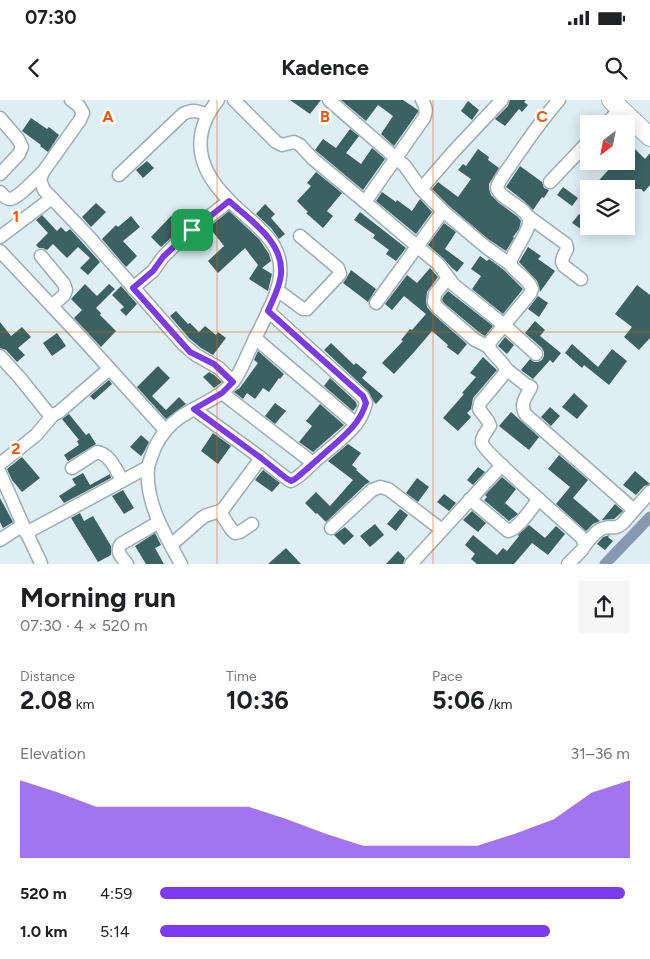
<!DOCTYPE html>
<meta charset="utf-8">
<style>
:root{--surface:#fff;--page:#f6f6f6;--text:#202124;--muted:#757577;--accent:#7c3aed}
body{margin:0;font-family:Figtree,sans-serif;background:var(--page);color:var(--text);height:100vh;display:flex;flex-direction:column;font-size:19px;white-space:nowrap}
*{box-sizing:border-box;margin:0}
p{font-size:16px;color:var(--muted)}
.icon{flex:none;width:28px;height:28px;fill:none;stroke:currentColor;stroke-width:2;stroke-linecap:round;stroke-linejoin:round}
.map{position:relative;height:464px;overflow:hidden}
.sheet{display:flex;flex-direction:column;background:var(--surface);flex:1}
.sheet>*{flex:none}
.needle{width:32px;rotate:212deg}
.buttons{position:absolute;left:580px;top:15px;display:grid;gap:10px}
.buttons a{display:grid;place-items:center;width:55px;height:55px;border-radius:0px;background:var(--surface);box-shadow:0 2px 12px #0003;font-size:25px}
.pin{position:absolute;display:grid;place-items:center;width:42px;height:42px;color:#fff;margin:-21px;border-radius:10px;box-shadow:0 2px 8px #0006}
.round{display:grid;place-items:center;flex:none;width:52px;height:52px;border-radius:0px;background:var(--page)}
.summary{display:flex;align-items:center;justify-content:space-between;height:85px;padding:0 20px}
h1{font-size:28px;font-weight:700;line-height:38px}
.metrics{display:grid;grid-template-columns:repeat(3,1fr);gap:8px;height:85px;padding:5px 20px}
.metrics div{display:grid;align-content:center}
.metrics b{font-size:25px;font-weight:700}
.metrics small{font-size:14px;font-weight:400}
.metrics p{font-size:14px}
.chart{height:140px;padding:10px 20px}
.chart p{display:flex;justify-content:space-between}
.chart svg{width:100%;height:90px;margin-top:5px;fill:var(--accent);opacity:.7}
ul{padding:0 20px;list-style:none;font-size:16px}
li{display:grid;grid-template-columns:80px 60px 1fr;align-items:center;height:38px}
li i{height:12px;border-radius:6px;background:var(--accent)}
.status{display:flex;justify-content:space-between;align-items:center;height:35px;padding:0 25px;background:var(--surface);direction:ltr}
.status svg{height:14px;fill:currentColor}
header{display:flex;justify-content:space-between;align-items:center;height:65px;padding:0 20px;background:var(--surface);font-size:22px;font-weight:700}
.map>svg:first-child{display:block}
</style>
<div class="status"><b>07:30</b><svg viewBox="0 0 49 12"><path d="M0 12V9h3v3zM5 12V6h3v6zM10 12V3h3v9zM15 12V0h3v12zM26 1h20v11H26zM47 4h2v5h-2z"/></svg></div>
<header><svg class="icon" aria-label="back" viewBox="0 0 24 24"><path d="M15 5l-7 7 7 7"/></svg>Kadence<svg class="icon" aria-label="search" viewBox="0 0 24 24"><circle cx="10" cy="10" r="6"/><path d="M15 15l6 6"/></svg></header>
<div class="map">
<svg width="650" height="464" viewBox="0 0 650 464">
<rect width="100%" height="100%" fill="#deeef4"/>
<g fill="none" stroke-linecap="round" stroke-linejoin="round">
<polyline stroke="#8798b1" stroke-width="11" points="605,464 650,417"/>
</g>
<g fill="#3b6162">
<polygon points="290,0 321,0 310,14"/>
<polygon points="341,0 403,0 418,10 418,12 394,46 381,34 393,16 378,5 366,21"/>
<polygon points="510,0 526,0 524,2 528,5 522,12 519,9 505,26 495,19 508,6"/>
<polygon points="468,1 479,10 472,20 461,11"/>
<polygon points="31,18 47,29 49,27 59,35 48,52 40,46 41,45 22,31"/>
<polygon points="350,29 359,36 346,53 361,64 372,48 385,59 363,90 315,50 323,39 336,48"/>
<polygon points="626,40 645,59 650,53 650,85 644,92 641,89 591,89 612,66 608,61 626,61"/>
<polygon points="478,49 489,57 488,60 499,68 489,84 489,89 491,95 499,103 518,117 521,121 519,129 513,137 514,138 506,151 488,139 448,105 432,89 438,82 458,97 471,79 458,70 463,64 466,66"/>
<polygon points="147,61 154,68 143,78 136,70"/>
<polygon points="520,66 542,82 544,88 549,90 544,98 542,97 533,110 524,101 506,87"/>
<polygon points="316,72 342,93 327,111 333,116 323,128 306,113 308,112 297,101 311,86 307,83"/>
<polygon points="563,87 578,98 572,106 557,95"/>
<polygon points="382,92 396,102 397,100 412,111 420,99 432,112 416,134 376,101"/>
<polygon points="96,103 106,112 91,127 82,117"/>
<polygon points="265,104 275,114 271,118 285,134 279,139 271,128 256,114"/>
<polygon points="229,111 259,139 269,154 271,161 262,168 272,174 268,191 249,179 258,165 245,148 218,173 208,161 224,146 209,127"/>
<polygon points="360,112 406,148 396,161 386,154 389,150 373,138 375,135 354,120"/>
<polygon points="579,114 588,120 581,129 572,123"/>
<polygon points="42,115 57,131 61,127 66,132 70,129 100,162 88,175 80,168 90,158 78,147 67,158 53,144 47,150 43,148 39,148 36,145 48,133 36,120"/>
<polygon points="131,116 140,127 123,141 137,156 126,167 102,139 116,125 118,127"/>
<polygon points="171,116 183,127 161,147 151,137"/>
<polygon points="444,123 456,132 445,149 464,163 457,172 452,168 443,158 428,145"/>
<polygon points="528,147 541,156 538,159 555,171 540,192 539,186 537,181 519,162"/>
<polygon points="480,156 487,161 489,159 504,170 523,189 503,214 472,189 481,176 471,169"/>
<polygon points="430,168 438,177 427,192 426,201 427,207 433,214 467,244 458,255 447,247 448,245 432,231 415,251 394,274 382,263 403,241 401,240 410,229 412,230 426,214 404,196 392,210 385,204 407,175 417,183"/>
<polygon points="351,170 376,189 368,202 343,183 346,179"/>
<polygon points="85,184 97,196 109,184 115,189 96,208 101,213 100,215 116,231 101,247 74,218 82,210 71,199"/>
<polygon points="637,185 650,195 650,238 639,250 624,237 632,227 615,214"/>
<polygon points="121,186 137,204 126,216 120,210 124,207 112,195"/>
<polygon points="448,191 493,226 485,236 480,233 444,203 442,200 443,197"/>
<polygon points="538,196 548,203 539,217 528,209"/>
<polygon points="176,211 188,224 190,223 199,232 205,226 216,235 218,232 226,238 213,255 201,248 189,238 170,216"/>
<polygon points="535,221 545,230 540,236 561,253 553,263 550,260 533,279 521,270 530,259 534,262 538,262 542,260 544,256 544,252 542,248 525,233"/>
<polygon points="0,222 11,236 22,227 31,237 18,248 25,255 17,262 6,250 0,248"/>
<polygon points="57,233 66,246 52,256 43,243"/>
<polygon points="505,237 514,245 507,254 498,246"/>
<polygon points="331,243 354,265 356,263 367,272 362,278 383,296 376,304 374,302 368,291 324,250"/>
<polygon points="572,244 598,267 612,249 627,261 609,285 584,265 582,268 565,253"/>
<polygon points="258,251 284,274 280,279 279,278 269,292 263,288 255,299 247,293 243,299 234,292 238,289 239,289 258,263 254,260"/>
<polygon points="483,257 497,270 473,298 471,309 467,313 471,317 458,331 443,318 464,294 462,293 476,277 470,273"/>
<polygon points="158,266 170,278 152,296 166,310 179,297 186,304 166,319 137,287"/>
<polygon points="209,272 214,275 222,282 214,288 203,277"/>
<polygon points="330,278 356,302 357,306 353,311 324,286"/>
<polygon points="109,280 112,284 94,300 90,296"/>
<polygon points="574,293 588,306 577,319 562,307"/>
<polygon points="275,303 286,311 275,324 265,316"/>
<polygon points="320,304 344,325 313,352 299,342 312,326 306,321"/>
<polygon points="550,307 560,316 551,326 541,317"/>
<polygon points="511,312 539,337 529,350 499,326"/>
<polygon points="69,314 86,335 89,333 96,344 68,361 64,355 79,345 77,341 79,340 62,319"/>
<polygon points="213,333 231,346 218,364 201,351"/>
<polygon points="141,335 149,342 144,352 141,356 130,347"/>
<polygon points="348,344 361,353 352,365 357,369 356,370 370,382 366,384 326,422 317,413 316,414 305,403 316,392 330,406 353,380 328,361"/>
<polygon points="559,355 588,380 573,398 600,421 593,424 586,431 556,404 570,387 548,369"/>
<polygon points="22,357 40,378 22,392 12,380 7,369"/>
<polygon points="478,367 485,372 473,385 467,380"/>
<polygon points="263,370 280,383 272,392 255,380"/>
<polygon points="635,371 650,384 644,386 636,395 623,385"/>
<polygon points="83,373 90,385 110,374 111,378 64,403 59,396 76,385 72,379"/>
<polygon points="502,377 516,389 505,403 518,414 509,421 484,400 487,397 485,395"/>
<polygon points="417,378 429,387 418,402 406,393"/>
<polygon points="123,390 134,408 124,414 112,396"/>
<polygon points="444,394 456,403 449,411 437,402"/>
<polygon points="0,398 13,422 3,428 0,422"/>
<polygon points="615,404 623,411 614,419 602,420"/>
<polygon points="400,409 408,415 396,431 387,424"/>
<polygon points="472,411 486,423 478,432 463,420"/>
<polygon points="80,413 84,421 93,416 111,446 111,455 98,462 71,418"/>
<polygon points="375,424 384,435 370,447 360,436"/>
<polygon points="529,425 545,438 556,426 565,434 548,455 532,443 514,464 477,464 471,459 475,454 465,445 473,435 497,455 503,448 507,451 519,436 518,435"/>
<polygon points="345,427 354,436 344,445 334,435"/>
<polygon points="155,433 161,445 155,448 164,464 146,464 135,446"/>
<polygon points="610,435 608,437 613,441 605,450 597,444 603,437"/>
<polygon points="286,448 301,464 268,464"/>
<polygon points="398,451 405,458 403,464 386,464"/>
</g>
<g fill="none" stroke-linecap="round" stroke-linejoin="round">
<g stroke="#9dadb1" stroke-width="15">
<g id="minor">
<polyline points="71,0 79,6 83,13 80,20 43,72 40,80 44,90 90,138 183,244 196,255 219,268 233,282"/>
<polyline points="234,0 276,42 282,45 294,42 300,45 313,59 365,102"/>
<polyline points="329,0 405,66 421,89 443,111 487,148 510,164"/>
<path d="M422,0C426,7 427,11 424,18L365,102L438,164L454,185L504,225L536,254"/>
<path d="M559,0C543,18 530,37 516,57C510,67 501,76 497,87C497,89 499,92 501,94C508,102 532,111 529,124C525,139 513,150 510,164C516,174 528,178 532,189L530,194L490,242L489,247C493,256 502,260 506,269L504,274L480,303L479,309L488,321L490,326C487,331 481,337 482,343C484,353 569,425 582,438L585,445L582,450L568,464"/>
<polyline points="0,18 18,39 22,47 19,54 0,74"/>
<polyline points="606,24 620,9"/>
<path d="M119,75L183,14C193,9 197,11 207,15"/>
<polyline points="550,82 589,41"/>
<polyline points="421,89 454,51 502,0"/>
<path d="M0,92C3,95 6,99 10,99C19,98 36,78 43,72"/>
<polyline points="529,117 566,144 567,149 563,157 562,162 564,166 581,179"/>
<polyline points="0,137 52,98"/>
<polyline points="0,151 80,236 165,330"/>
<polyline points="41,156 64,184 66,190 64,195 52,206"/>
<polyline points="448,178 435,194 434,202 438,208 475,240 489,247"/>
<polyline points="133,188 153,171 163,157 181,139 229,101"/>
<polyline points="277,190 303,209 307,209 340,174 338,168 300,136"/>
<polyline points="376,203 443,111"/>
<polyline points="255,238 356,324"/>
<polyline points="0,256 20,278 48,313 53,315 59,312 109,269"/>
<path d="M506,269L525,284L531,287C526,297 519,304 526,315L634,410"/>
<polyline points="222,293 313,363"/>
<path d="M194,309L261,358L286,378L291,381C300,377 308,368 315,361C329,349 345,338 356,324C361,318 364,311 366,303L363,297L268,211"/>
<polyline points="0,364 36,335 53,315"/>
<path d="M72,368L97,352C110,354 116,370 122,380"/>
<polyline points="0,373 23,425 40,461 41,464"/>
<path d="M470,399L508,431C519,429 532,407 539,399"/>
<polyline points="220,412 231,429 235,433 240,432 252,424"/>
<polyline points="331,428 372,390 380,387 388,389 442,430"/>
<polyline points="26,433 148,367"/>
<polyline points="0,440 23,425"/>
<path d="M171,445L203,417C211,412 218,414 224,408L261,358"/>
<path d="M585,445C590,439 596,430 604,428C612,425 614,431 623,423L650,392"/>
<path d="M127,464C122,457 115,452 121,444L159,422"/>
<path d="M181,464C165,435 145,402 148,368C149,361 153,353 155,347C161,335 168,326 179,318C196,306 219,299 233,282C241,272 246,257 252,245C260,227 271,209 277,190C282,175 282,160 274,146C264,129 243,115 229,100C198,70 189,36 218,0"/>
<polyline points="411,464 502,365"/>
</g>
</g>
<g stroke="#9dadb1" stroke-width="20">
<polyline id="secondary" points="611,0 650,37"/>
</g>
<use href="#minor" stroke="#fff" stroke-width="12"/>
<use href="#secondary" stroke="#fff" stroke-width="18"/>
</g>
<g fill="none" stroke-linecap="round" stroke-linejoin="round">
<g stroke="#fff" stroke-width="10">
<path id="route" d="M229,101C250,120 284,142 281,174C280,187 273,199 268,211L363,296L366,303C360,324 343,337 327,351C317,360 306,370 295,379L291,381L286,378L261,358L194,309L222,293L233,282L214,264L190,252L133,188L153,171L163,157L181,140Z"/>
</g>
<use href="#route" stroke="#7c3aed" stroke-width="6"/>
</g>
<path fill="none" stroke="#e8590c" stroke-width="1" stroke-opacity="0.55" d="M217,0V464M433,0V464M0,232H650"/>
<g font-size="16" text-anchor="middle" font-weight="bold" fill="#e8590c" stroke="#fff" stroke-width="5" stroke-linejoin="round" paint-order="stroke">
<text x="108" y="22">A</text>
<text x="325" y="22">B</text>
<text x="542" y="22">C</text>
<text x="16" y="122">1</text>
<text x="16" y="354">2</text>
</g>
</svg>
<div class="buttons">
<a><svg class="needle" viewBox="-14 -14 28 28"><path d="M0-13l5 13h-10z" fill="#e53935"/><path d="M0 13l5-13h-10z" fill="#757577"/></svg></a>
<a><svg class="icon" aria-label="layers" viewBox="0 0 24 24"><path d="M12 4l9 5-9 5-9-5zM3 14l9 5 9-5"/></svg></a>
</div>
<div class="pin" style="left:192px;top:130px;background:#1e9e55"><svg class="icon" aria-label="arrive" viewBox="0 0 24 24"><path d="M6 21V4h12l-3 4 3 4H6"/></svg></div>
</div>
<section class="sheet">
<div class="summary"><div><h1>Morning run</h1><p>07:30 · 4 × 520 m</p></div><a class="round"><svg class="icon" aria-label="share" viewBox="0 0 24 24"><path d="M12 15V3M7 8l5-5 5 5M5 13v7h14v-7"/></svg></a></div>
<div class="metrics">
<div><p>Distance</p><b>2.08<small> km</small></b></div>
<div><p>Time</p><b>10:36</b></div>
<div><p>Pace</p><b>5:06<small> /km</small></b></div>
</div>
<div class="chart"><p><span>Elevation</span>31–36 m</p>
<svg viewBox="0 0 160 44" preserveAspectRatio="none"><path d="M0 44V6L10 12L20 19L30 19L40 19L50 19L60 19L70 25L80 32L90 38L100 38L110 38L120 38L130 32L140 25L150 12L160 6V44z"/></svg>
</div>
<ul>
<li><b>520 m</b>4:59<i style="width:99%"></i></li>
<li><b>1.0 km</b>5:14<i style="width:83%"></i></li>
</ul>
</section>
